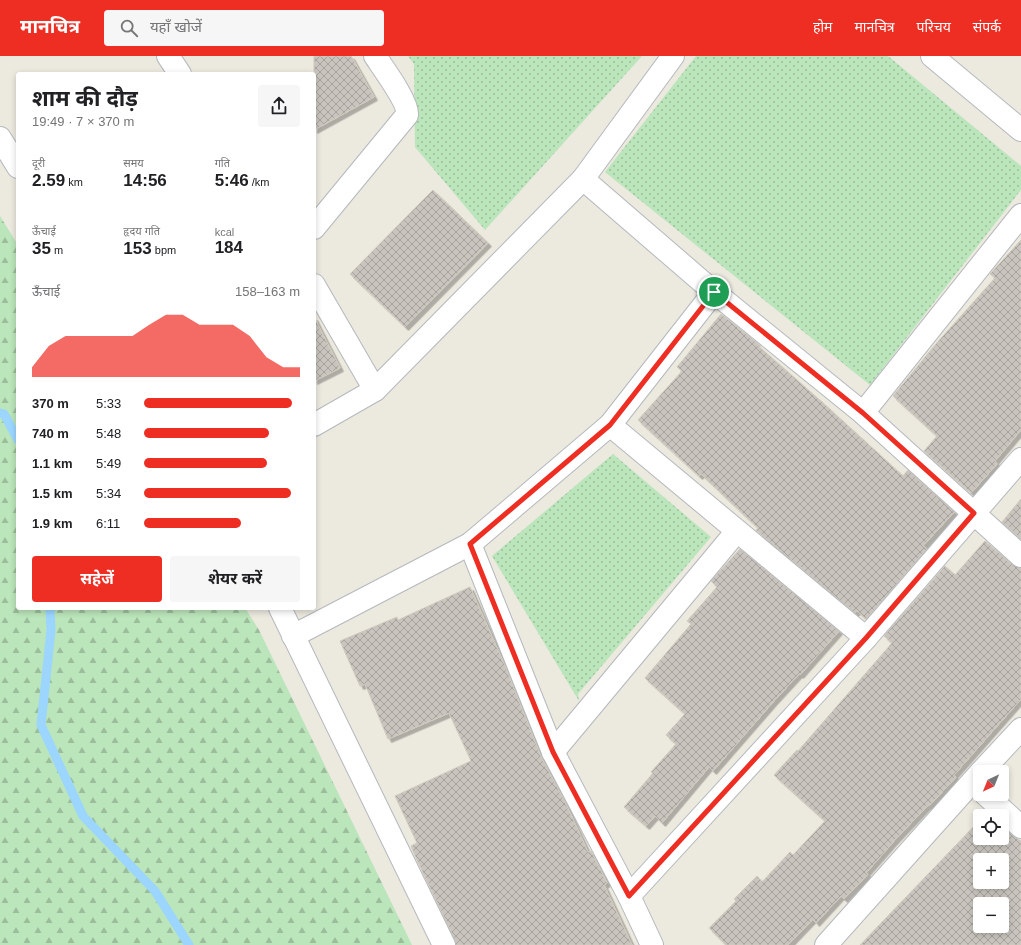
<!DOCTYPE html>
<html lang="hi">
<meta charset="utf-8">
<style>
:root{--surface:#fff;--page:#f6f6f6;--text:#202124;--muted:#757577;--accent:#ee2d23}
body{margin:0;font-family:Helvetica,"Noto Sans Devanagari",sans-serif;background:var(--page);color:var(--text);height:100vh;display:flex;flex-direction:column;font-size:15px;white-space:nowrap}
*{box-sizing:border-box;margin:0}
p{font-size:13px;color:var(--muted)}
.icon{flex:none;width:22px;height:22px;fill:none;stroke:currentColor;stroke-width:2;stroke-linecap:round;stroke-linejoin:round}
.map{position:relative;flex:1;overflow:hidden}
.sheet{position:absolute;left:16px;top:16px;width:300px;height:538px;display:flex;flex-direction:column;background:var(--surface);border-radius:4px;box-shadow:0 2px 6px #0003}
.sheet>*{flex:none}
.needle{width:26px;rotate:223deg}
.buttons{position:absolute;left:973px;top:709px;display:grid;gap:8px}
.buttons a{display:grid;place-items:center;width:36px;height:36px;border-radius:4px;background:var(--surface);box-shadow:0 2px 6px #0003;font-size:20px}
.pin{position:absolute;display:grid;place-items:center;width:34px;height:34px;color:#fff;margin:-17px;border:2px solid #fff;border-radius:50%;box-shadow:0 1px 4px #0007}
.round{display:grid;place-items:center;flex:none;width:42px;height:42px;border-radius:4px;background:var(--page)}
.summary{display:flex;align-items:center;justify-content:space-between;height:68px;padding:0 16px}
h1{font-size:22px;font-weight:700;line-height:30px}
.stats{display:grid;grid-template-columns:repeat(3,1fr);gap:6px;height:68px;padding:4px 16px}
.stats div{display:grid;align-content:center}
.stats b{font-size:17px;font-weight:700}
.stats small{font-size:11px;font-weight:400}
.stats p{font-size:11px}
.chart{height:112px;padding:8px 16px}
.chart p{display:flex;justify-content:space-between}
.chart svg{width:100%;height:72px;margin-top:4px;fill:var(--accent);opacity:.7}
.button{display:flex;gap:8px;margin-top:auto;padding:8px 16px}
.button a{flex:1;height:46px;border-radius:4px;background:var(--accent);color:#fff;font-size:16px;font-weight:700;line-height:46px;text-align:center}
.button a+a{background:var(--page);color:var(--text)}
ul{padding:0 16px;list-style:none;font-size:13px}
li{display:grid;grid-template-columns:64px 48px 1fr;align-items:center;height:30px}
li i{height:10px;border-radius:5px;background:var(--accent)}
header{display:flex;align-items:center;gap:24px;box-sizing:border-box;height:56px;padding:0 20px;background:var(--accent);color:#fff}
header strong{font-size:19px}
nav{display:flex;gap:22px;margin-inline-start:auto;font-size:14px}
.search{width:280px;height:36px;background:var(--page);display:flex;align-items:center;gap:10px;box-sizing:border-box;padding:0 14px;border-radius:4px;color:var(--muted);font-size:15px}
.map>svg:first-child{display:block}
</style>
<header>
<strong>मानचित्र</strong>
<div class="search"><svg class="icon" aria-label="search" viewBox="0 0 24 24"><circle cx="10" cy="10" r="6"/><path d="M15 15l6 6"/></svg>यहाँ खोजें</div>
<nav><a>होम</a><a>मानचित्र</a><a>परिचय</a><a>संपर्क</a></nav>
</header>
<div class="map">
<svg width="1021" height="889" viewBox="0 0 1021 889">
<defs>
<pattern id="forest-firs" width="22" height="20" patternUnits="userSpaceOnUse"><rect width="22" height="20" fill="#bbe5ba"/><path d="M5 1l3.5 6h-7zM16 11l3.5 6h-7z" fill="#9bbd9b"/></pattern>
<pattern id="park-dots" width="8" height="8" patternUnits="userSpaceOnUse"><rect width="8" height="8" fill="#bbe5ba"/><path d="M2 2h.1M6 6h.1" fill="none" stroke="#9bbd9b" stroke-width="1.8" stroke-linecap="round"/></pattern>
<pattern id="building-cross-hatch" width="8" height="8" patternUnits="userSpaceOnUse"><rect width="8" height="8" fill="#c9c5be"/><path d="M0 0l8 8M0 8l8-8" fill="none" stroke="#a6a39e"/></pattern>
<filter id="shadow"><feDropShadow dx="3.5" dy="3.5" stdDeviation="0" flood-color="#0004"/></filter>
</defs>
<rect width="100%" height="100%" fill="#ece9df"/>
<polygon fill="url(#forest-firs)" points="0,160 18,189 18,552 245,552 259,574 412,889 0,889"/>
<g fill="url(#park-dots)">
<polygon points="408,0 642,0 485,174 415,91 414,8"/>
<polygon points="696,0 888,0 1021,110 1021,134 870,329 605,116"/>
<polygon points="613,398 711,481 578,638 579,645 492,500"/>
</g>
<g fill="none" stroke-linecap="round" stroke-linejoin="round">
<g stroke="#9cd6ff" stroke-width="9">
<polyline points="0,357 4,358 18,384"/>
<polyline points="50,552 51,574 41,669 83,760 155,835 189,889"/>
</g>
</g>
<g fill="url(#building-cross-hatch)" stroke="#d0cabd" fill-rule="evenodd" filter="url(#shadow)">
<polygon points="314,0 351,0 374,41 314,74"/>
<polygon points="433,134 488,187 405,271 350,218"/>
<polygon points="1021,184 1021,374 995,405 997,408 971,437 924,395 937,380 893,340 935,289 995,222 990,218"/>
<polygon points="721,258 757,287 756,288 823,347 903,420 908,414 954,456 923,490 927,493 866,563 857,555 855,557 756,474 758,472 701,418 699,420 638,364 682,315 677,311"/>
<polygon points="314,261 340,312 314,325"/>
<polygon points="1021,443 1021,483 1002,466"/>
<polygon points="985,485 1013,509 1021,512 1021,643 954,719 956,721 929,750 928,749 894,785 866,817 868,818 844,843 841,840 816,867 813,863 788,889 726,889 709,872 736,845 734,843 757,820 762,826 790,796 793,799 825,765 774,719 797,694 798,695 892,587 884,580 945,510 955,519"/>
<polygon points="740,493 839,575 800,619 799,618 774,645 713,715 709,711 662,767 655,760 646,770 624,751 653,717 651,716 676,688 666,679 685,658 645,622 691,568 687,565 717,531 711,525"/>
<polygon points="470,531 505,610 541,701 565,746 588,796 591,795 607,827 604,829 632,889 456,889 455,884 416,802 411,790 417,787 395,740 471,705 449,657 388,683 365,628 360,630 340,585 397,561 398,564"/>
<path d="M980,764V782H1002V771L1013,780L1021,785V889H860ZM980,804H1002V826H980ZM980,848H1002V870H980Z"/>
</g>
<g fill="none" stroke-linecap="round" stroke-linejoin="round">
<g stroke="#b5b8bd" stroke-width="24">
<g id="minor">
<polyline points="168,0 180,18"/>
<polyline points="932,0 1021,74"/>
<polyline points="0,82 18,111"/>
<polyline points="583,123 714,236 863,357 1021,500"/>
<path d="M314,172L407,59C409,47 383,12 375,0"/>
<polyline points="314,229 375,334"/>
<polyline points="863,357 1021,159"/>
<polyline points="314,369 375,334 583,123 673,0"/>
<polyline points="610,369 866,582"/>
<polyline points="470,488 553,696 629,840 652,889"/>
<polyline points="280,552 444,889"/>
<polyline points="293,580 470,488 610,369 714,236"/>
<polyline points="553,696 737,475"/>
<polyline points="981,716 1021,673"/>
<polyline points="985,738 1021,771"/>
<polyline points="629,840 866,582 1021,403"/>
<polyline points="826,889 980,717"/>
</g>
</g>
<use href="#minor" stroke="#fff" stroke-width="22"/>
</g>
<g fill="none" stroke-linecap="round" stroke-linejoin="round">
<g stroke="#fff" stroke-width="8">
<polygon id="route" points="714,236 863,357 974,457 866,582 629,840 553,696 470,488 610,369"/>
</g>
<use href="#route" stroke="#ee2d23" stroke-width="5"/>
</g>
</svg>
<div class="buttons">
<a><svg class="needle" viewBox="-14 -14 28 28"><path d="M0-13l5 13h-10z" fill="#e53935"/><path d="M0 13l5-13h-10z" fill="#757577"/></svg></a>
<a><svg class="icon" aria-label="locate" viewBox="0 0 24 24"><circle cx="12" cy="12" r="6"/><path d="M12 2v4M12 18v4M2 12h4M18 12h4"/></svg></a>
<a>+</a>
<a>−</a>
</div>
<div class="pin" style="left:714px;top:236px;background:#1e9e55"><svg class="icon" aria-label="arrive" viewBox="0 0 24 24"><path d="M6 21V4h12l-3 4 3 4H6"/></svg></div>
<section class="sheet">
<div class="summary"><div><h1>शाम की दौड़</h1><p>19:49 · 7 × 370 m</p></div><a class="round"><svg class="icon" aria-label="share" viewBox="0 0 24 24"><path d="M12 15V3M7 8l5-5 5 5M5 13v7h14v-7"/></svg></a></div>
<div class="stats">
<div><p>दूरी</p><b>2.59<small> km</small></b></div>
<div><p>समय</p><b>14:56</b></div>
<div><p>गति</p><b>5:46<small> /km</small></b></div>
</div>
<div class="stats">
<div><p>ऊँचाई</p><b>35<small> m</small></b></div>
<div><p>हृदय गति</p><b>153<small> bpm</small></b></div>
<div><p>kcal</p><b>184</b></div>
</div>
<div class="chart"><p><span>ऊँचाई</span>158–163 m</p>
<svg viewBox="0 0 160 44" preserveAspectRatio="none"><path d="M0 44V38L10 25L20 19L30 19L40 19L50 19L60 19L70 12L80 6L90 6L100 12L110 12L120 12L130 19L140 32L150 38L160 38V44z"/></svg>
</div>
<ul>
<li><b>370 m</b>5:33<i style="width:95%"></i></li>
<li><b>740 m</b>5:48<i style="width:80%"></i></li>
<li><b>1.1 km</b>5:49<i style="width:79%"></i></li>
<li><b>1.5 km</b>5:34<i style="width:94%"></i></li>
<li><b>1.9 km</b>6:11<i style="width:62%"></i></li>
</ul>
<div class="button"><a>सहेजें</a><a>शेयर करें</a></div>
</section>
</div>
